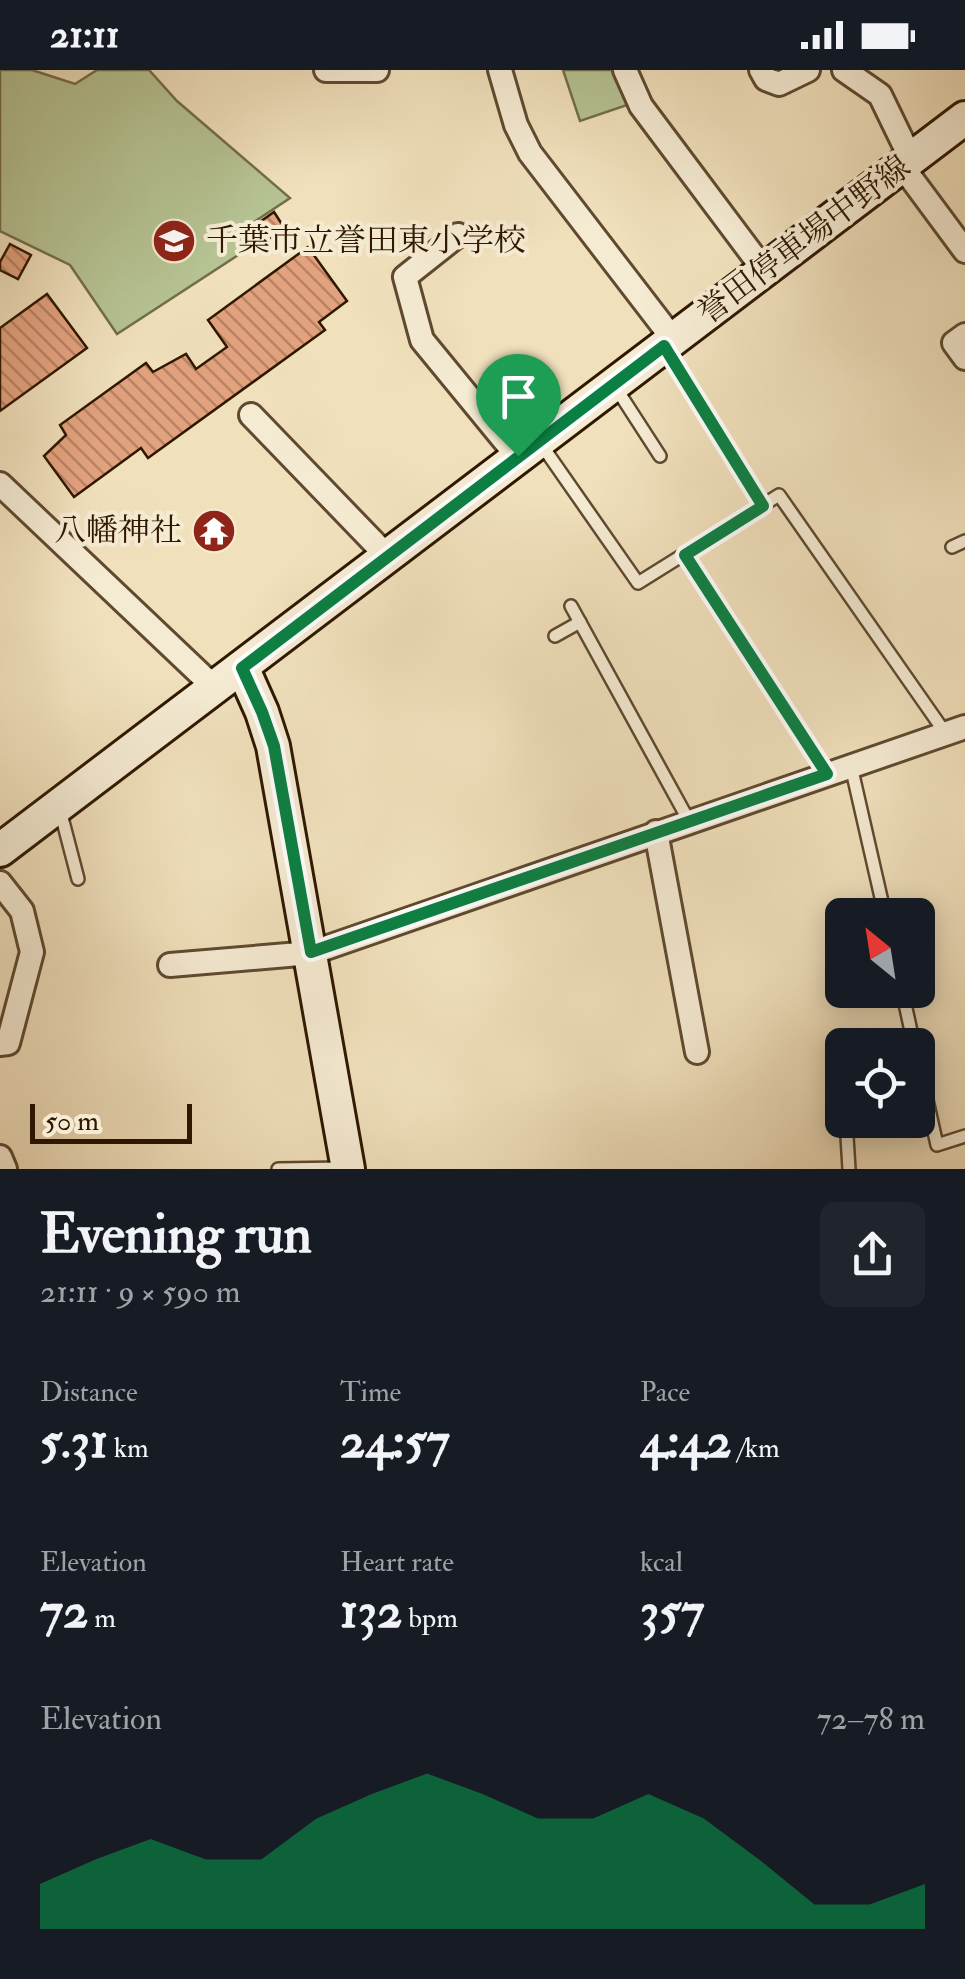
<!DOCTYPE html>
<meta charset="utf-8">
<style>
:root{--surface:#171b24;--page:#20242c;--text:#f1f3f6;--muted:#9ea1a6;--accent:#0b8043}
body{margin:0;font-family:"IM FELL Double Pica","Noto Serif JP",serif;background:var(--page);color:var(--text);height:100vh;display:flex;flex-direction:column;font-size:38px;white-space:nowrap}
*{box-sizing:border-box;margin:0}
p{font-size:32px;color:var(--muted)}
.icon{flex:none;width:55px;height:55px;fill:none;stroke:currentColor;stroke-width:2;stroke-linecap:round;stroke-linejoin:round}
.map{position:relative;height:1099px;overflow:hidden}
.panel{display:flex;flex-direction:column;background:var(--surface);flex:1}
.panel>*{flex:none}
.needle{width:65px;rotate:330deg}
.buttons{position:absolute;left:825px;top:828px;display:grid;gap:20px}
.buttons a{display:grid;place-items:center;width:110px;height:110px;border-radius:15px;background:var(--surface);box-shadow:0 5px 25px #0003;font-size:50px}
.scale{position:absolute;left:30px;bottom:25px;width:162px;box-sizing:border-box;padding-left:10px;border:5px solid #2f1700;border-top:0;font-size:28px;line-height:35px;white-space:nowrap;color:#2f1700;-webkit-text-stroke:8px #f5ebd3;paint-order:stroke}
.pin{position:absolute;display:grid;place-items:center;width:85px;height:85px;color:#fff;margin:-102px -42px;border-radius:50% 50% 50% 0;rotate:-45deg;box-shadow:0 0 10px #0007}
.pin .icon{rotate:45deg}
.round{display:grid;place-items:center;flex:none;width:105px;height:105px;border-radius:15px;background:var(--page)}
.overview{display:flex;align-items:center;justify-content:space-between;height:170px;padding:0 40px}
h1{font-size:55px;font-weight:700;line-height:75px}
.metrics{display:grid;grid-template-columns:repeat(3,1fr);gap:15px;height:170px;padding:10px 40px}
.metrics div{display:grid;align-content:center}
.metrics b{font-size:50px;font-weight:700}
.metrics small{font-size:28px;font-weight:400}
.metrics p{font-size:28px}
.chart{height:280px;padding:20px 40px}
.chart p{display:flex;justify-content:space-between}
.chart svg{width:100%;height:180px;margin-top:10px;fill:var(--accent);opacity:.7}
.status{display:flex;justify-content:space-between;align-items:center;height:70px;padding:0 50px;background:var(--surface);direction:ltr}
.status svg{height:28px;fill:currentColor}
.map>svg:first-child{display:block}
</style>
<div class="status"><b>21:11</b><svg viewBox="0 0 49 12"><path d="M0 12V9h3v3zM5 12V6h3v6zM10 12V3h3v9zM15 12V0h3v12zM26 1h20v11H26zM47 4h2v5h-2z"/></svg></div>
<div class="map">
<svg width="965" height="1099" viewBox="0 0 965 1099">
<defs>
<pattern id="building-back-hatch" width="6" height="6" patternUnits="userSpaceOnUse" patternTransform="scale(2.5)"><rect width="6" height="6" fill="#e3a27e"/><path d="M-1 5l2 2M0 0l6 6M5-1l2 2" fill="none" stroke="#b88365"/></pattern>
</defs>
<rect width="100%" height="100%" fill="#f0e0bc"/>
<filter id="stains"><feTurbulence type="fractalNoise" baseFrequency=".002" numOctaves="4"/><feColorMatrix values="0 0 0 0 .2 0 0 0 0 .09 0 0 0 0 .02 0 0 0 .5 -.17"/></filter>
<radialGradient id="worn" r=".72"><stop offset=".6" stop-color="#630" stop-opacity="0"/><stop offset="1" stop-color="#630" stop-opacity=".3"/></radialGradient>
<g fill="#b6c393" stroke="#726d4a" stroke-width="2.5">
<polygon points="0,0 32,0 75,14 97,0 149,0 177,31 290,128 239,162 249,178 117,264 70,195 0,161"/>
<polygon points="563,0 620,0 633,33 580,51"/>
</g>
<g fill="url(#building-back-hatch)" stroke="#2f1700" stroke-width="2.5">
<polygon points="274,142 285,159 258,177 247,161"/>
<polygon points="10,174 31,185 18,209 0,200 0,192"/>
<polygon points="308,177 347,231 319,252 325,260 148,388 141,378 74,427 44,386 66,365 60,355 146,293 153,302 186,284 196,299 227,277 208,250"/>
<polygon points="47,224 87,278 0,341 0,258"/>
</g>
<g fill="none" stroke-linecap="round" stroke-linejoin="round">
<g stroke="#5f492f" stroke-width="16">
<g id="lane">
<polyline points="665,278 763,436"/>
<polyline points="616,318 660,386"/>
<polyline points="541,374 638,513 779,425 946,664"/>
<polyline points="952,477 965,471"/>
<polyline points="685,485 827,704"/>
<polyline points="571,536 689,751"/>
<polyline points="555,566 580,552"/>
<polyline points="851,696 885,845"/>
<polyline points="60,740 78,809"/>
<polyline points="902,920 914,975"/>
<polyline points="918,990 937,1075 965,1066"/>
<polyline points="842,1000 842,1001"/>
<polyline points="846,1050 849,1099"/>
<polyline points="278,1099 344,1098"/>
</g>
</g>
<g stroke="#5f492f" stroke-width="28">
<g id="street">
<polyline points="326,0 377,0"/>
<polyline points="500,0 516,55 530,83 673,269"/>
<polyline points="625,0 641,36 764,200"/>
<polyline points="761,0 766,9 779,14 808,0"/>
<polyline points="844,0 880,25 911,89"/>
<polyline points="902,96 965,181"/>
<polyline points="458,165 405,207 422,270 518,387"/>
<polyline points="965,265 954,273 965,288"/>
<polyline points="251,345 387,486"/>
<polyline points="0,414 215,618"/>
<polyline points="656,762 697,982"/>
<polyline points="0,813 22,841 32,882 8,973 0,974"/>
<polyline points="170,895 311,883 965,657"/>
<polyline points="0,1087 5,1099"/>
</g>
</g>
<g stroke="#2f1700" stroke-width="38">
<g id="secondary">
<polyline points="242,597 262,642 273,676 348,1099"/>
<polyline points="0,780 965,48"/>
</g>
</g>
<use href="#lane" stroke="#f5ebd3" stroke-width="11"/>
<use href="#street" stroke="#f5ebd3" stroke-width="22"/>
<use href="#secondary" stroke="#f5ebd3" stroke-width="32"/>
</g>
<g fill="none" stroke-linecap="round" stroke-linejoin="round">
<g stroke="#fff" stroke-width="20">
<polygon id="route" points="664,276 763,436 685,485 827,704 311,882 274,676 262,642 242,598"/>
</g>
<use href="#route" stroke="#0b8043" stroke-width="12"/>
</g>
<defs>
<g id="school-disc" transform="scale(2.25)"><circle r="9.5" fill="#8f2418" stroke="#f5ebd3"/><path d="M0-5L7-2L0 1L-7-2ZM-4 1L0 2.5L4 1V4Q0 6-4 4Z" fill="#fff"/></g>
<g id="temple-disc" transform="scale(2.25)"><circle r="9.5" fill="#8f2418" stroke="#f5ebd3"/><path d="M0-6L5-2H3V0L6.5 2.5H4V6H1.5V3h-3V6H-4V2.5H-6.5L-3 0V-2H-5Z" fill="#fff"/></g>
</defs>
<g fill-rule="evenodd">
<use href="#school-disc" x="174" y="171"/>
<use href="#temple-disc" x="214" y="461"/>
</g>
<g text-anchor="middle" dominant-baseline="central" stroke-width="8" stroke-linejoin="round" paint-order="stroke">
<g font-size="32" fill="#2f1700" stroke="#f5ebd3">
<text transform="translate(804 170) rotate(-37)">誉田停車場中野線</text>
</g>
<g font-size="32" fill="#2f1700" stroke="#f5ebd3" text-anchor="start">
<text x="206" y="171">千葉市立誉田東小学校</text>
<text x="182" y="461" text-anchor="end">八幡神社</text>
</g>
</g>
<rect width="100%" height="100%" filter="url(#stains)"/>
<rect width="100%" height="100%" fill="url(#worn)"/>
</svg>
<div class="buttons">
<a><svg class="needle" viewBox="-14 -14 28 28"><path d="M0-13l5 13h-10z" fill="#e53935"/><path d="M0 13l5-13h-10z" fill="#9ea1a6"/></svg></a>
<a><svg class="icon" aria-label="locate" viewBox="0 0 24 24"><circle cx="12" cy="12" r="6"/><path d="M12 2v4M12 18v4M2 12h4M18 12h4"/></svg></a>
</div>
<div class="scale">50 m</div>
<div class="pin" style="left:518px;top:386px;background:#1e9e55"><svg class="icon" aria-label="arrive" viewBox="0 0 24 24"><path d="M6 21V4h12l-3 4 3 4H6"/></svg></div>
</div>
<section class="panel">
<div class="overview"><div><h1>Evening run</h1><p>21:11 · 9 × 590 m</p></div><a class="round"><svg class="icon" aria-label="share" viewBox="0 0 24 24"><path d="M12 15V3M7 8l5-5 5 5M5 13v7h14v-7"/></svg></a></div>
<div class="metrics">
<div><p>Distance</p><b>5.31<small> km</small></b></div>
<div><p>Time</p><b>24:57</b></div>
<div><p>Pace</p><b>4:42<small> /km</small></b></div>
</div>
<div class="metrics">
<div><p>Elevation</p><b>72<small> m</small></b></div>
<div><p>Heart rate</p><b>132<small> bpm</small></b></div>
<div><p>kcal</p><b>357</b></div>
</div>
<div class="chart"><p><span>Elevation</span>72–78 m</p>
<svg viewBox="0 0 160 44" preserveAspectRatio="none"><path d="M0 44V33L10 27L20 22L30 27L40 27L50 17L60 11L70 6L80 11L90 17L100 17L110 11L120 17L130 27L140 38L150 38L160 33V44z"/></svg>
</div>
</section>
